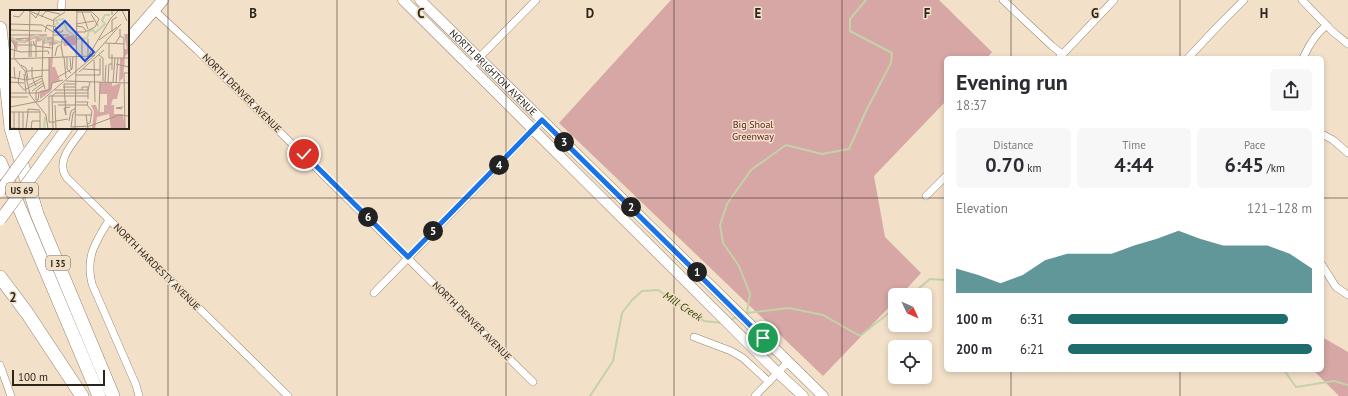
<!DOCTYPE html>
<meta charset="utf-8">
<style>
:root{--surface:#fff;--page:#f7f7f7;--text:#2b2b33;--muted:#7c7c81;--accent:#1f6c6d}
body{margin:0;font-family:"PT Sans",sans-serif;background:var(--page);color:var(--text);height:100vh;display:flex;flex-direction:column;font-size:15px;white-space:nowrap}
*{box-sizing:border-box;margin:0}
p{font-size:13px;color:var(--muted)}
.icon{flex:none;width:22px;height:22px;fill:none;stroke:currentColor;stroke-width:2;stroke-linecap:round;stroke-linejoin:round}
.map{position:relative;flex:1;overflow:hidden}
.details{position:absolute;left:944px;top:56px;width:380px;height:316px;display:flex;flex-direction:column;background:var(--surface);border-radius:6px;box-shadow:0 2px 6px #0003}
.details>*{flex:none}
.needle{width:26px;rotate:134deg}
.buttons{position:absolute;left:888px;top:288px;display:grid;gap:8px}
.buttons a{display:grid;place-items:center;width:44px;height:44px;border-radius:6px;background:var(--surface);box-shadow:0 2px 6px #0003;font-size:20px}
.scale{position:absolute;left:12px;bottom:10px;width:93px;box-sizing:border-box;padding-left:4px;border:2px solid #2c251c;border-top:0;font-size:11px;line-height:14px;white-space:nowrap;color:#2c251c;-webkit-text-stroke:3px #f3e0c9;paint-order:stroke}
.pin{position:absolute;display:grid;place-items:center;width:34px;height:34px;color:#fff;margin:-17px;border:2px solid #fff;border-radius:50%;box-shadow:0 1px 4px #0007}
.km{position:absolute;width:20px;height:20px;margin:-10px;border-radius:50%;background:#222;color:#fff;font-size:11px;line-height:20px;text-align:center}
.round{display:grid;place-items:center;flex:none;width:42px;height:42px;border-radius:6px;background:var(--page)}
.overview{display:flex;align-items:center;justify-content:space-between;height:68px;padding:0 12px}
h1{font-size:22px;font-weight:700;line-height:30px}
.stats{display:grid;grid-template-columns:repeat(3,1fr);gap:6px;height:68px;padding:4px 12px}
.stats div{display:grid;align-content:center;border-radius:6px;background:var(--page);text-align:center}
.stats b{font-size:20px;font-weight:700}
.stats small{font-size:11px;font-weight:400}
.stats p{font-size:11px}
.chart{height:112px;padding:8px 12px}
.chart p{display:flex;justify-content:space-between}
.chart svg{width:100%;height:72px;margin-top:4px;fill:var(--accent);opacity:.7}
ul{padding:0 12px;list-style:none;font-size:13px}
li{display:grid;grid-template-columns:64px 48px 1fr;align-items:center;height:30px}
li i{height:10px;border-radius:5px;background:var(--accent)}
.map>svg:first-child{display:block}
</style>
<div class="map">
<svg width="1348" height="396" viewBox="0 0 1348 396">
<rect width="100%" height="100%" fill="#f3e0c9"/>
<g fill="#d6a7a4">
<polygon points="671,0 939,0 992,52 987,58 946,58 946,101 874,176 885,237 921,273 901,295 895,295 895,301 823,376 559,123"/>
<polygon points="1322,337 1348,352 1348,396 1339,396 1313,370 1322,370"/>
</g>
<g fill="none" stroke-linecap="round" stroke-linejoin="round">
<g stroke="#c4d2a8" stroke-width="2">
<polyline points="911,295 930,279 946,280"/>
<polyline points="747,313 789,308 823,315 860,336 895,308"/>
<polyline points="744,314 747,313 750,294 739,266 723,243 720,225 727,204 751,170 786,145 822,154 849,149 866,111 891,63 892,53 850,31 850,19 866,0"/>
<polyline points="729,320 738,317"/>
<polyline points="1284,370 1296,387 1334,381 1348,385"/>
<polyline points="590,396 613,361 622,313 632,300 642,291 658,290 704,321 723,323"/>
</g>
<g stroke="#94836e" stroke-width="8">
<g id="minor">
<polyline points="1003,0 1052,46 1062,54"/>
<polyline points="1302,0 1332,31 1348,44"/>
<polyline points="154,10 197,50 533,382"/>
<polyline points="61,11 62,0"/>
<polyline points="1059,58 1114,0"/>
<polyline points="1188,58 1219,25 1244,0"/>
<path d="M1303,58C1309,45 1316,33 1327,25"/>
<polyline points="470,67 536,0"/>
<path d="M84,128C74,142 54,161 67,178L288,396"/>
<polyline points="1322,134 1333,140 1348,153"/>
<polyline points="926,196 946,176"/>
<path d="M109,220C96,242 85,256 92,284L136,385L139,396"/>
<polyline points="1322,265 1336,287 1348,295"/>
<polyline points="374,293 542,120"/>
<polyline points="694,337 731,351 743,358 769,382"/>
<polyline points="0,365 11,396"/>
<polyline points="755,396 788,362"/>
</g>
</g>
<g stroke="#94836e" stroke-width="11">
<g id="secondary">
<polyline points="403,0 778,373 803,396"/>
<path id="s1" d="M420,0L823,396"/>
</g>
</g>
<g stroke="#94836e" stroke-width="12">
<g id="primary">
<polyline points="128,40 163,0"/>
<polyline points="38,139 47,128"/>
<polyline points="44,160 67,128"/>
</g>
</g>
<g stroke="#94836e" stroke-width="14">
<g id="motorway">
<polyline points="0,28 11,127"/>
<polyline points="11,128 37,214 113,396"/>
<polyline points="0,162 99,396"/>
<polyline points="0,277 27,313 82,396"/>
</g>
</g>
<use href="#minor" stroke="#fff" stroke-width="7"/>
<use href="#secondary" stroke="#fff" stroke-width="10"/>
<use href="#primary" stroke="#fff" stroke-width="11"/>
<use href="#motorway" stroke="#fff" stroke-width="13"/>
<g stroke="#94836e" stroke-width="12" stroke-linecap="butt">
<g id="primary-bridge">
<polyline points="0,191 38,139"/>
<polyline points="0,220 44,160"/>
</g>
</g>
<use href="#primary-bridge" stroke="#fff" stroke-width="11"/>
</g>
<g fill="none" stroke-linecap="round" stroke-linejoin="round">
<g stroke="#fff" stroke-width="8">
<polyline id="route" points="304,154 408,257 542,120 763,338"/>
</g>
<use href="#route" stroke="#1a73e8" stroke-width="5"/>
</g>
<path fill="none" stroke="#2c251c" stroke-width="1" stroke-opacity="0.55" d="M168,0V396M337,0V396M506,0V396M674,0V396M842,0V396M1011,0V58M1180,0V58M0,198H946M1322,198H1348M1011,370V396M1180,370V396"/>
<g text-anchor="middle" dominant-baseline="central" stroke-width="3" stroke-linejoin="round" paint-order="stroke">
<g fill="#f3e0c9" stroke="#685d50" stroke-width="1">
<rect x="6" y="183" width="32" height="14" rx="3"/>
<rect x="46" y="256" width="24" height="14" rx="3"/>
</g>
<g font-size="9" font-weight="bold" fill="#2c251c">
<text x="22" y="190">US 69</text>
<text x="58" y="263">I 35</text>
</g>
<g font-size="10" fill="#2c251c" stroke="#f3e0c9">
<text stroke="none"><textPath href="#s1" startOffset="103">NORTH BRIGHTON AVENUE</textPath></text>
<text transform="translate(242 93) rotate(45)">NORTH DENVER AVENUE</text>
<text transform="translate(157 267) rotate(45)">NORTH HARDESTY AVENUE</text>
<text transform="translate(472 321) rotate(45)">NORTH DENVER AVENUE</text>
</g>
<g font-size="10" fill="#5e2322" stroke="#f3e0c9">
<text x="753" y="124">Big Shoal<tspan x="753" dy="12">Greenway</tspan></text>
</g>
<g font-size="11" font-style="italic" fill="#334200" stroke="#f3e0c9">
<text transform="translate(683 306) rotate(33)">Mill Creek</text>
</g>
</g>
<g transform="translate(10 10)">
<rect width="119" height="119" fill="#f3e0c9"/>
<path d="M19,24H37V27H42L47,32L54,31L55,27L66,24V35L54,36L53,32L39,36V33L33,34L34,29L28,32L25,28L15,33L8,32L7,42L0,27L15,30L19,28ZM114,24H118L119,43L115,46L113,68L109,72L110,48H114V39H117ZM39,48H43L42,57H45L50,71L42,73L41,81L30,89V81L39,79ZM90,72L102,73V76L111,73L107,89H103L101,95H104V104H113L115,119H101L99,104L87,107L85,119H82L84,101L81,95H86L88,102H94V95H97V84H90Z" fill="#d6a7a4"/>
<path fill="none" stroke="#c4d2a8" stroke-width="2" d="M45,15L48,13L46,10L53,9L57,20L65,26M2,28L10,32L16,31M20,28L27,25L31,28L36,27V32L41,30L50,32M67,29L77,28L79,21L83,20L85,23L95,14L92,10L95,5H100M34,119L35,107"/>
<path fill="none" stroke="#a39584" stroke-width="1" d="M17,0L44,11M86,0H102V5M112,0L117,11M72,2L78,19M21,3L26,8L30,0M81,4L88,16M3,6L9,7L15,0M31,7L36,1L50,4M0,14L32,15L43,22H52L53,20M66,14L84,11M66,16L73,17L76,21M0,20L32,21M35,22L37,15L46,17V22M66,22H75L85,17L89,9L82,2H66M102,22V10L107,7M0,25H19M43,25H59M53,25L51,35L53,47M110,26L114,28V48M0,29L5,35L4,48L15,61L20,85L36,105L38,119M6,29L19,28M33,30L32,68L35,79M89,30L107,17M23,31L25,36L42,38M95,33L114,34M99,34V48H119M105,34L110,26V19M8,35H24M0,39L11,42L38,41L39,44M89,45L93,48V71M45,46L47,37L50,35M78,46V29M19,47L20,0M21,47V31M26,47V30M42,47L44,9L55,2M54,47L56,68M57,47V59L61,63M72,47V30M60,48L61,60M0,49L83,46L111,14M76,50L101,8L109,0M84,50L85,92M106,54L119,57M11,55L16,58L18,69M4,57L5,69M22,57V67L26,76M73,59L90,60M102,60V44M10,61L8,73L14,80L32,71M17,61L39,60M69,62L94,40M14,64L16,82M66,65H90V48M0,67L17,70L32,66M48,67L62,59L63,47M56,71L119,73M0,72L14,73M95,72L96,55M98,72L99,54H102M103,72L105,48M106,73L108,48M19,75L32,68M53,77H66M39,79V47M41,79L42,73L53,70M45,80H78L80,72M72,80V77H78V89M22,81L33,73M29,82L28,90H26V81L34,75M0,83H27L41,79M42,85L43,119M43,85L46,83H78M0,87H18M42,92H57M66,92H78L77,95M45,95L46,119M48,95H77M77,95L82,101L80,113L77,114M0,97L31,91L85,45M112,99L106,98L113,97M0,102H30M4,102V118M18,102V99L30,100M89,102L90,72M56,105L54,74H66M56,105L54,98L60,97M66,105H82M76,105L78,119M46,111L58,109M59,111L61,101L66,98M45,112H39V86H78M61,117L63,103L66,101M61,117L80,116L109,105L119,106M0,118L23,119M9,118V102M13,119V102M16,119L18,102M21,119L22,111H30M30,119V101M65,119L67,0M115,119L114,63H119"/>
<path fill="#1d4ed8" fill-opacity="0.15" stroke="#1d4ed8" stroke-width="2" d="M55,11L84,42L75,51L45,20Z"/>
<rect width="119" height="119" fill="none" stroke="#2c251c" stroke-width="2"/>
</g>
<g font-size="13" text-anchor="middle" font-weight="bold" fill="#2c251c" stroke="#f3e0c9" stroke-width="3" stroke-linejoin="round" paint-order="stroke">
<text x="253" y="18">B</text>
<text x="421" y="18">C</text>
<text x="590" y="18">D</text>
<text x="758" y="18">E</text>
<text x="927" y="18">F</text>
<text x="1095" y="18">G</text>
<text x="1264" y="18">H</text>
<text x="13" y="302">2</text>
</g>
</svg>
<div class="buttons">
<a><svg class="needle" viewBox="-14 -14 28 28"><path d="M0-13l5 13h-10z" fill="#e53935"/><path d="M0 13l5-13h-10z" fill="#7c7c81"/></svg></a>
<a><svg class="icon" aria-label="locate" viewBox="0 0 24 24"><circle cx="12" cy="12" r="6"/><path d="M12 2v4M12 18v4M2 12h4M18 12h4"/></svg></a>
</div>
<div class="scale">100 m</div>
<div class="pin" style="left:763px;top:338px;background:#1e9e55"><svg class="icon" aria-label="arrive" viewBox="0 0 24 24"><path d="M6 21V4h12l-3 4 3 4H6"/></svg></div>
<div class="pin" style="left:304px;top:154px;background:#d93025"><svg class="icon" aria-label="check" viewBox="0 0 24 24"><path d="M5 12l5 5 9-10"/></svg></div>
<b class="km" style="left:697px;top:272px">1</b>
<b class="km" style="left:631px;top:207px">2</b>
<b class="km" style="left:564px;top:142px">3</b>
<b class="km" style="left:499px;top:165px">4</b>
<b class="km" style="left:433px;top:231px">5</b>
<b class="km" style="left:368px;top:217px">6</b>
<section class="details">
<div class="overview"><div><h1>Evening run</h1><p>18:37</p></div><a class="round"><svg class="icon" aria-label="share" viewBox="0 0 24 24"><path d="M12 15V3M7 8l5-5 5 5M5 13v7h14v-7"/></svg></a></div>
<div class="stats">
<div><p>Distance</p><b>0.70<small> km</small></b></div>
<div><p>Time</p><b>4:44</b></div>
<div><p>Pace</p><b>6:45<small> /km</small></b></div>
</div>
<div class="chart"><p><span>Elevation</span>121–128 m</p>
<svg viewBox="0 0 160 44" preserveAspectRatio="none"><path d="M0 44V29L10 33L20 38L30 33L40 24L50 20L60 20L70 20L80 15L90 11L100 6L110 11L120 15L130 15L140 15L150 20L160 29V44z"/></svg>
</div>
<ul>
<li><b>100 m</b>6:31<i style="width:90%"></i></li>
<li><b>200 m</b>6:21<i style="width:100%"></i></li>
</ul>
</section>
</div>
